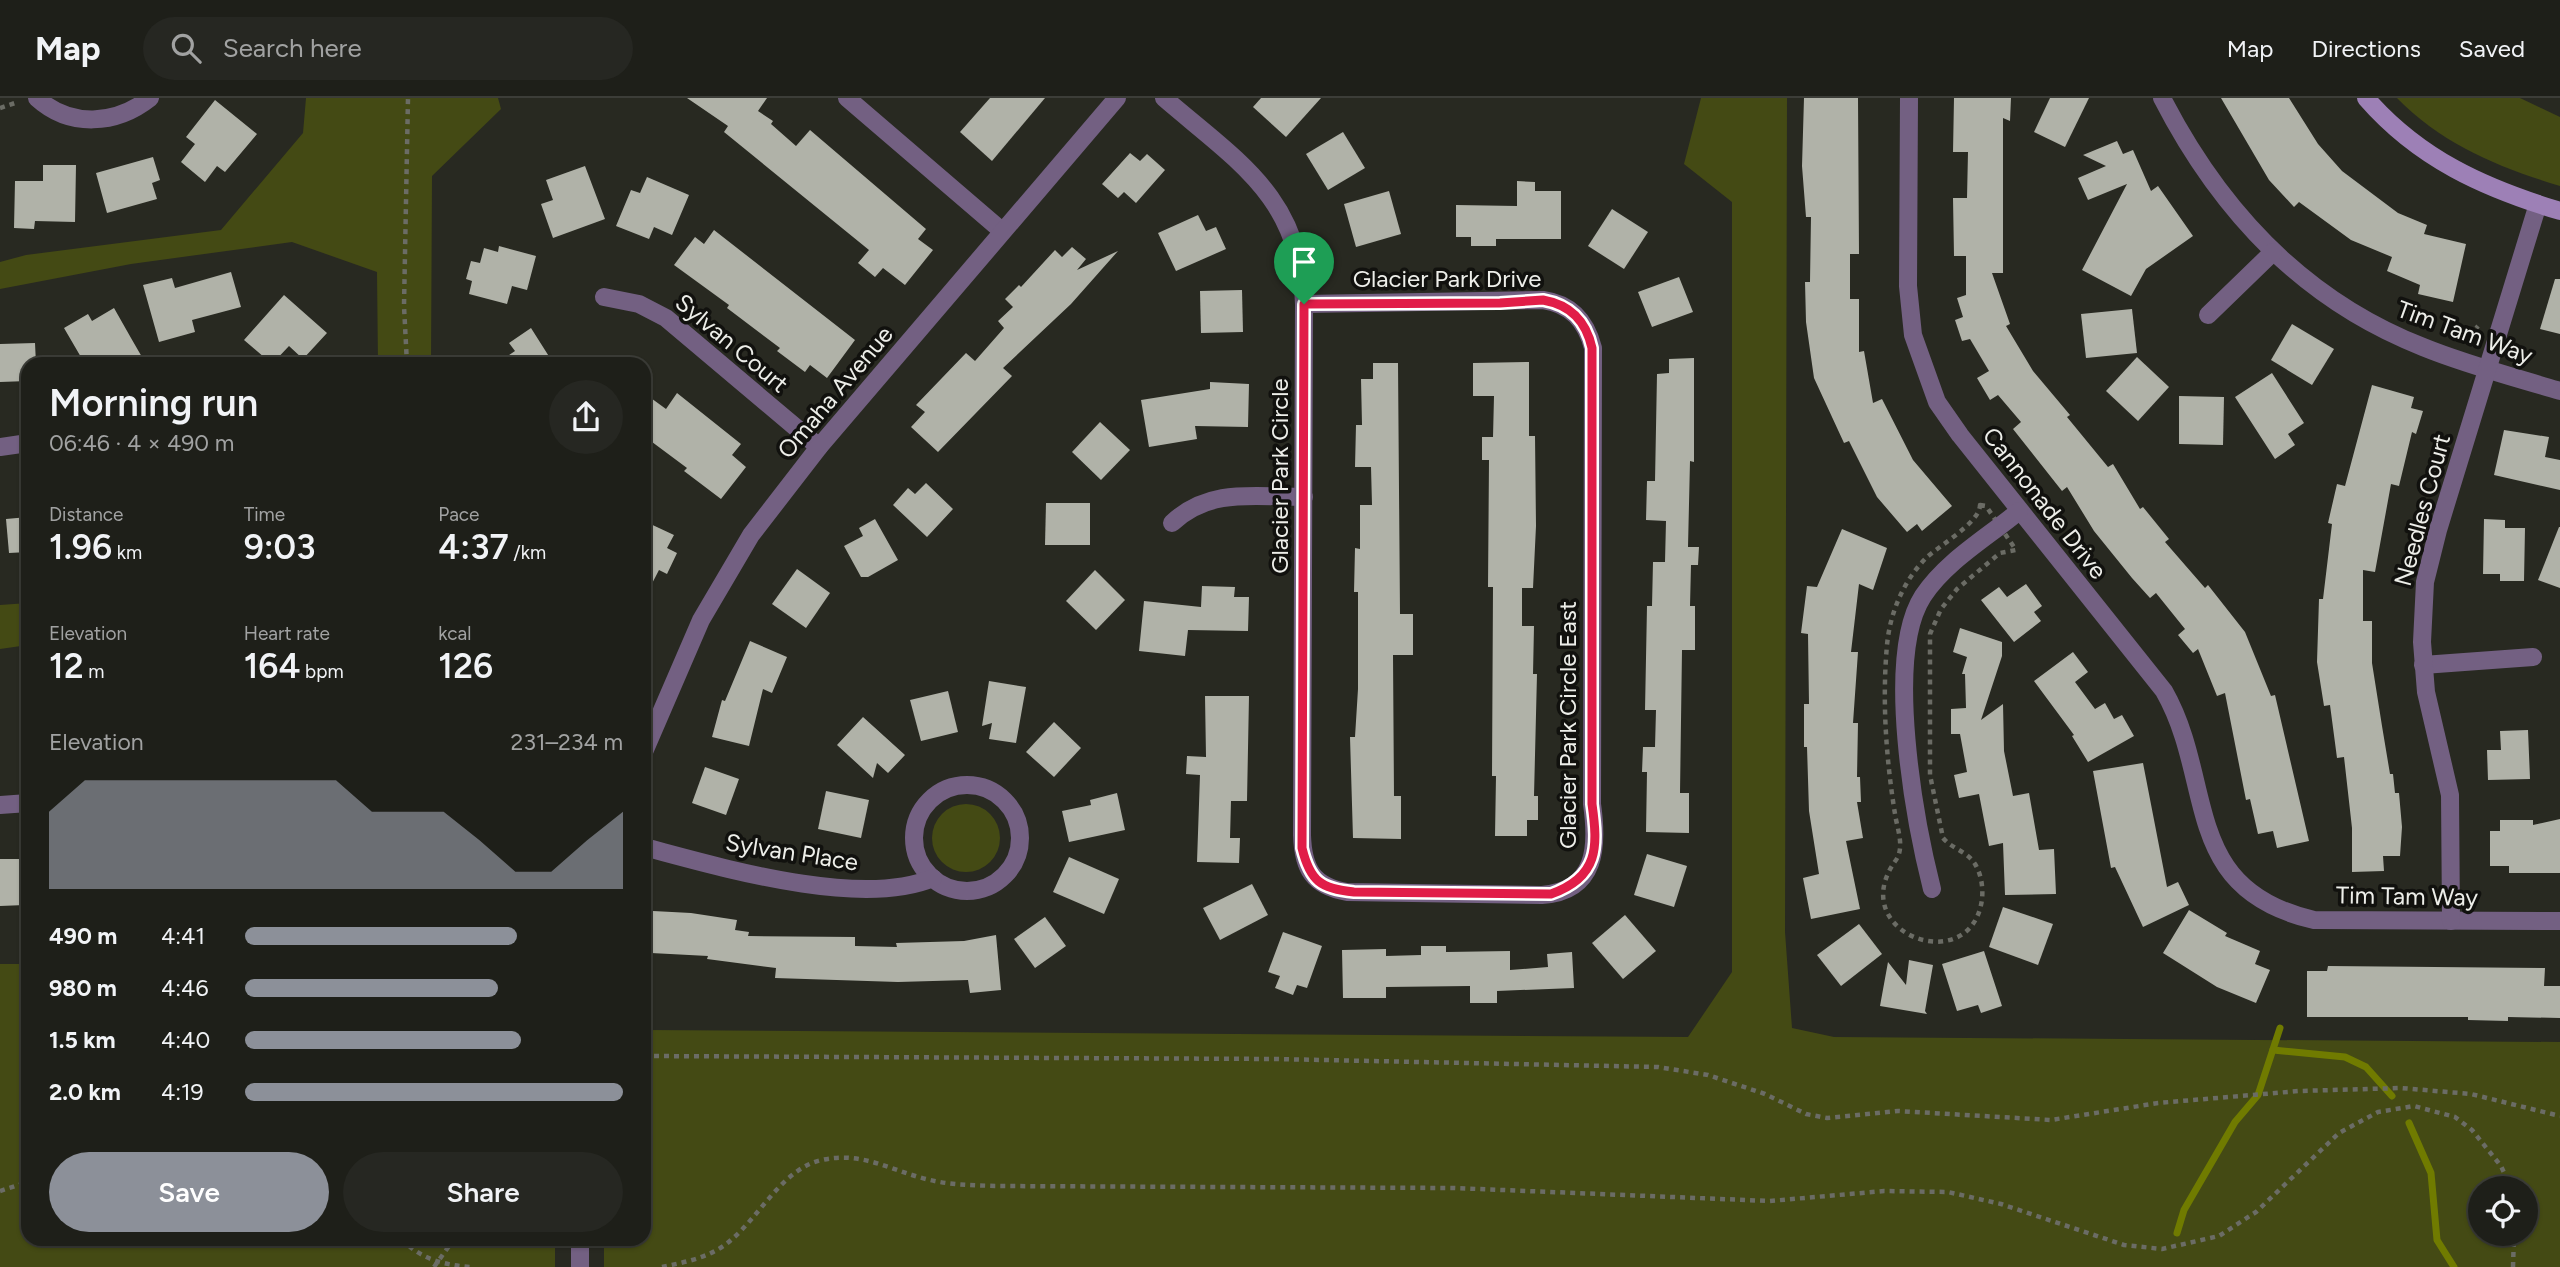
<!DOCTYPE html>
<meta charset="utf-8">
<style>
:root{--surface:#1e1f19;--page:#262722;--text:#f1f3f6;--muted:#a1a2a2;--line:#3c3d38;--accent:#8c9099}
body{margin:0;font-family:Figtree,sans-serif;background:var(--page);color:var(--text);height:100vh;display:flex;flex-direction:column;font-size:26px;white-space:nowrap}
*{box-sizing:border-box;margin:0}
p{font-size:23px;color:var(--muted)}
.icon{flex:none;width:38px;height:38px;fill:none;stroke:currentColor;stroke-width:2;stroke-linecap:round;stroke-linejoin:round}
.map{position:relative;flex:1;overflow:hidden}
.side{position:absolute;left:21px;top:259px;width:630px;height:889px;display:flex;flex-direction:column;background:var(--surface);border-radius:21px;box-shadow:0 2px 5px #0004,0 0 0 2px var(--line)}
.side>*{flex:none}
.buttons{position:absolute;left:2468px;top:1078px;display:grid;gap:14px}
.buttons a{display:grid;place-items:center;width:70px;height:70px;border-radius:50%;background:var(--surface);box-shadow:0 2px 5px #0004,0 0 0 2px var(--line);font-size:35px}
.pin{position:absolute;display:grid;place-items:center;width:60px;height:60px;color:#fff;margin:-72px -30px;border-radius:50% 50% 50% 0;rotate:-45deg;box-shadow:0 0 7px #0007}
.pin .icon{rotate:45deg}
.round{display:grid;place-items:center;flex:none;width:74px;height:74px;border-radius:37px;background:var(--page)}
.head{display:flex;align-items:center;justify-content:space-between;height:119px;padding:0 28px}
h1{font-size:38px;font-weight:600;line-height:52px}
.stats{display:grid;grid-template-columns:repeat(3,1fr);gap:10px;height:119px;padding:7px 28px}
.stats div{display:grid;align-content:center}
.stats b{font-size:35px;font-weight:600}
.stats small{font-size:19px;font-weight:400}
.stats p{font-size:19px}
.chart{height:196px;padding:14px 28px}
.chart p{display:flex;justify-content:space-between}
.chart svg{width:100%;height:126px;margin-top:7px;fill:var(--accent);opacity:.7}
.primary-button{display:flex;gap:14px;margin-top:auto;padding:14px 28px}
.primary-button a{flex:1;height:80px;border-radius:42px;background:var(--accent);color:#fff;font-size:28px;font-weight:600;line-height:80px;text-align:center}
.primary-button a+a{background:var(--page);color:var(--text)}
ul{padding:0 28px;list-style:none;font-size:23px}
li{display:grid;grid-template-columns:112px 84px 1fr;align-items:center;height:52px}
li i{height:18px;border-radius:9px;background:var(--accent)}
header{display:flex;align-items:center;gap:42px;box-sizing:border-box;height:98px;padding:0 35px;background:var(--surface);border-bottom:2px solid var(--line)}
header strong{font-size:33px}
nav{display:flex;gap:38px;margin-inline-start:auto;font-size:24px}
.search{width:490px;height:63px;background:var(--page);display:flex;align-items:center;gap:18px;box-sizing:border-box;padding:0 24px;border-radius:38px;color:var(--muted);font-size:26px}
.map>svg:first-child{display:block}
</style>
<header>
<strong>Map</strong>
<div class="search"><svg class="icon" aria-label="search" viewBox="0 0 24 24"><circle cx="10" cy="10" r="6"/><path d="M15 15l6 6"/></svg>Search here</div>
<nav><a>Map</a><a>Directions</a><a>Saved</a></nav>
</header>
<div class="map">
<svg width="2560" height="1169" viewBox="0 0 2560 1169">
<rect width="100%" height="100%" fill="#282921"/>
<g fill="#444a14" fill-rule="evenodd">
<polygon points="306,0 498,0 501,11 432,78 431,266 378,266 377,174 292,144 131,166 0,191 0,164 26,157 221,132 303,35"/>
<path d="M1701,0H1787L1785,834L1792,930L1834,939L2560,944V1169H604V1141H644V932L1688,939L1732,874V104L1684,66ZM2480,1090H2525V1136H2480Z"/>
<path d="M2397,0H2520L2560,19V88C2498,69 2443,47 2397,0Z"/>
<polygon points="28,505 28,547 0,551 0,507"/>
<circle cx="966" cy="740" r="34"/>
<polygon points="0,866 28,866 28,1141 555,1141 555,1169 0,1169"/>
</g>
<g fill="none" stroke-linecap="round" stroke-linejoin="round">
<g stroke="#707b00" stroke-width="7">
<polyline points="2273,952 2345,959 2366,969 2392,998"/>
<polyline points="2409,1025 2431,1075 2437,1142 2454,1169"/>
<polyline points="2177,1135 2184,1112 2235,1024 2258,997 2280,930"/>
</g>
</g>
<g fill="#b0b2a8">
<polygon points="687,0 767,0 758,13 773,23 771,26 796,48 810,32 926,131 918,141 933,152 905,187 883,170 875,179 858,165 869,152 724,34 728,28"/>
<polygon points="990,0 1045,0 992,63 960,34"/>
<polygon points="1261,0 1321,0 1286,39 1253,9"/>
<polygon points="1804,0 1858,0 1859,156 1850,156 1850,201 1859,201 1859,254 1864,253 1873,305 1882,301 1913,362 1952,408 1922,433 1917,426 1907,434 1877,399 1849,343 1844,345 1814,280 1806,224 1805,184 1810,184 1811,119 1806,119 1802,68"/>
<polygon points="1954,0 2011,0 2010,23 2003,20 2003,175 1992,175 2010,226 2006,228 2033,273 2070,317 2067,319 2108,369 2113,366 2140,411 2143,409 2169,441 2165,444 2205,490 2208,487 2245,534 2271,598 2275,597 2309,743 2277,750 2273,733 2258,736 2250,701 2246,702 2225,595 2217,598 2198,551 2193,555 2178,537 2185,531 2156,495 2150,500 2132,480 2094,433 2067,389 2062,393 2013,331 2021,324 1998,297 1990,302 1977,280 1989,273 1970,241 1962,243 1955,222 1963,219 1957,200 1966,197 1966,158 1954,158 1953,100 1967,100 1968,54 1953,54"/>
<polygon points="2050,0 2089,0 2065,49 2034,34"/>
<polygon points="2221,0 2289,0 2318,46 2342,73 2398,115 2427,127 2424,136 2466,146 2453,204 2418,196 2420,187 2387,173 2392,159 2351,142 2299,104 2294,109 2269,82"/>
<polygon points="215,2 257,36 225,74 217,68 205,84 181,64 195,46 186,39"/>
<polygon points="1343,34 1365,70 1328,92 1306,56"/>
<polygon points="2117,43 2123,56 2133,52 2151,93 2158,88 2193,138 2146,171 2131,198 2082,172 2127,86 2088,102 2078,80 2106,68 2083,57"/>
<polygon points="1130,55 1140,63 1147,56 1165,72 1136,105 1124,94 1118,100 1102,86"/>
<polygon points="153,59 160,82 152,85 157,101 107,115 96,75"/>
<polygon points="43,67 76,67 75,124 35,123 34,131 14,130 15,83 43,83"/>
<polygon points="585,68 605,121 553,140 541,106 553,102 546,82"/>
<polygon points="647,79 689,97 672,137 654,129 649,141 616,128 631,92 640,95"/>
<polygon points="1517,83 1535,84 1535,93 1561,93 1561,141 1496,141 1496,148 1471,148 1471,139 1456,139 1456,107 1517,108"/>
<polygon points="1389,93 1401,136 1356,149 1344,106"/>
<polygon points="1612,111 1648,134 1624,171 1588,148"/>
<polygon points="1198,117 1206,133 1216,129 1226,151 1176,173 1158,135"/>
<polygon points="714,132 855,242 827,280 810,267 805,274 777,253 780,250 727,210 729,207 674,167 695,139 704,146"/>
<polygon points="499,148 536,158 527,192 512,188 507,206 469,196 472,183 466,181 471,163 480,165 484,150 498,154"/>
<polygon points="1072,149 1086,161 1077,172 1118,153 1071,206 1003,270 1012,278 938,354 911,329 925,314 916,307 966,255 975,263 1004,230 998,223 1013,209 1005,201 1019,187 1021,189 1055,152 1062,159"/>
<polygon points="231,174 241,209 192,222 195,234 159,244 143,187 172,180 175,190"/>
<polygon points="1679,179 1693,214 1652,229 1638,194"/>
<polygon points="2555,181 2560,181 2560,236 2540,231"/>
<polygon points="1242,192 1243,234 1201,235 1200,193"/>
<polygon points="284,197 327,235 303,261 289,248 272,266 244,242"/>
<polygon points="114,210 131,240 146,266 85,266 64,230 88,216 92,223"/>
<polygon points="2132,211 2137,255 2086,260 2081,216"/>
<polygon points="2292,226 2334,251 2312,287 2271,262"/>
<polygon points="531,230 550,260 540,266 496,266 515,253 509,245"/>
<polygon points="35,245 36,266 28,266 28,283 0,284 0,246"/>
<polygon points="2137,259 2169,289 2138,323 2106,293"/>
<polygon points="1694,260 1694,364 1690,363 1688,449 1699,449 1698,467 1691,467 1690,508 1695,508 1695,552 1682,552 1680,695 1689,695 1689,735 1646,734 1647,674 1642,674 1643,649 1655,649 1656,612 1645,612 1647,508 1652,508 1653,464 1665,464 1666,423 1646,422 1647,383 1655,383 1657,276 1669,275 1669,261"/>
<polygon points="1529,264 1529,338 1535,338 1536,428 1533,490 1522,490 1522,528 1534,528 1533,576 1537,576 1534,698 1538,698 1538,722 1527,722 1527,738 1495,738 1496,678 1492,678 1493,489 1488,489 1489,362 1482,362 1482,339 1493,339 1494,298 1473,298 1473,265"/>
<polygon points="1373,265 1398,265 1400,516 1413,516 1413,557 1393,557 1394,698 1401,698 1401,741 1353,740 1350,639 1355,639 1358,591 1358,494 1354,494 1355,450 1360,451 1360,407 1372,407 1371,369 1355,369 1356,327 1362,327 1361,281 1373,281"/>
<polygon points="2272,275 2304,325 2288,336 2295,347 2275,361 2235,299"/>
<polygon points="1210,284 1249,286 1248,329 1195,328 1197,341 1149,349 1141,302 1210,291"/>
<polygon points="2372,287 2414,299 2411,310 2423,313 2416,336 2412,334 2399,388 2391,386 2375,474 2363,472 2363,523 2372,523 2372,565 2382,628 2390,676 2393,676 2395,695 2399,695 2402,729 2400,758 2383,758 2384,773 2352,774 2352,730 2344,659 2337,660 2330,607 2324,608 2317,564 2319,501 2323,501 2332,426 2328,425 2337,386 2345,388"/>
<polygon points="644,295 666,311 677,295 741,346 732,357 746,369 721,401 684,373 687,370 644,338"/>
<polygon points="2179,298 2224,299 2223,347 2179,346"/>
<polygon points="1100,324 1130,352 1101,382 1072,354"/>
<polygon points="2504,332 2549,339 2545,359 2560,362 2560,392 2494,377"/>
<polygon points="926,385 953,411 927,439 893,407 908,390 915,396"/>
<polygon points="1046,405 1090,405 1090,447 1045,447"/>
<polygon points="28,419 28,454 9,455 6,421"/>
<polygon points="875,421 898,462 868,479 861,479 844,448 863,438 859,430"/>
<polygon points="2484,421 2505,422 2505,430 2525,430 2524,483 2500,483 2500,476 2483,476"/>
<polygon points="644,423 674,437 667,450 677,455 667,476 659,472 644,501"/>
<polygon points="2559,429 2560,429 2560,490 2538,482"/>
<polygon points="1842,431 1887,450 1873,492 1859,486 1851,554 1858,554 1853,625 1858,625 1857,679 1860,679 1861,704 1857,704 1863,740 1846,743 1860,811 1811,821 1803,780 1819,776 1809,713 1807,649 1804,649 1804,606 1809,606 1808,536 1801,535 1807,488 1817,489"/>
<polygon points="797,471 830,495 806,530 772,506"/>
<polygon points="1095,472 1125,502 1096,532 1066,503"/>
<polygon points="2026,486 2042,508 2034,514 2041,523 2014,544 1981,502 1999,489 2007,499"/>
<polygon points="1202,488 1235,489 1234,499 1249,499 1248,533 1188,532 1185,558 1139,553 1144,503 1201,509"/>
<polygon points="1960,530 2002,544 2002,558 1981,622 2003,606 2004,653 2013,698 2029,695 2039,752 2054,751 2056,796 2005,797 2003,745 1989,748 1979,696 1959,700 1954,677 1967,674 1960,636 1951,636 1951,611 1966,610 1965,576 1962,576 1967,559 1953,554"/>
<polygon points="750,543 787,559 772,595 763,591 749,648 712,639 722,602 725,603"/>
<polygon points="2073,554 2088,574 2075,584 2095,611 2105,605 2114,621 2122,617 2134,638 2088,664 2072,638 2074,637 2034,583"/>
<polygon points="989,583 1026,589 1016,645 989,641 992,625 982,628"/>
<polygon points="948,593 958,634 921,643 910,602"/>
<polygon points="1205,598 1249,598 1247,703 1231,703 1230,740 1240,740 1239,765 1197,764 1200,677 1186,676 1187,658 1206,659"/>
<polygon points="863,619 905,657 888,675 877,665 873,680 837,647"/>
<polygon points="1054,624 1081,650 1054,679 1026,654"/>
<polygon points="2528,632 2530,681 2488,682 2487,652 2501,652 2500,633"/>
<polygon points="2143,665 2167,789 2178,784 2189,807 2143,829 2115,769 2111,770 2093,673"/>
<polygon points="705,669 739,681 726,717 692,705"/>
<polygon points="826,693 869,702 861,740 818,731"/>
<polygon points="1117,695 1125,732 1069,744 1062,713 1091,707 1090,702"/>
<polygon points="2560,721 2560,775 2509,775 2509,768 2490,768 2490,733 2500,733 2500,722 2533,722 2533,727"/>
<polygon points="1647,756 1687,768 1674,809 1634,797"/>
<polygon points="1069,759 1119,781 1104,816 1053,794"/>
<polygon points="0,761 24,761 25,807 0,808"/>
<polygon points="1252,786 1268,817 1220,842 1203,810"/>
<polygon points="2003,809 2053,826 2038,867 1989,849"/>
<polygon points="2189,812 2227,835 2225,838 2260,853 2255,866 2270,872 2256,905 2217,889 2163,855"/>
<polygon points="653,813 691,815 737,822 735,832 749,834 748,838 855,839 855,848 897,849 896,845 964,843 996,837 1001,892 970,895 968,882 898,884 775,880 776,870 707,861 708,858 651,855"/>
<polygon points="1625,817 1656,853 1623,881 1592,845"/>
<polygon points="1045,819 1066,848 1035,870 1014,841"/>
<polygon points="1859,826 1882,856 1841,888 1817,857"/>
<polygon points="1283,834 1322,848 1307,890 1297,887 1293,897 1275,890 1280,878 1268,874"/>
<polygon points="1421,848 1446,848 1446,854 1510,853 1510,872 1548,869 1547,856 1572,854 1574,890 1497,893 1497,905 1470,905 1470,888 1386,889 1386,900 1343,900 1342,852 1386,851 1386,858 1421,857"/>
<polygon points="1984,853 2002,908 1981,915 1978,907 1957,913 1942,866"/>
<polygon points="1909,862 1933,867 1925,913 1927,916 1880,908 1888,864 1906,887"/>
<polygon points="2328,868 2545,870 2544,888 2560,888 2560,920 2508,919 2508,923 2468,922 2468,919 2307,919 2307,873 2327,873"/>
</g>
<g fill="none" stroke-linecap="round" stroke-linejoin="round">
<g stroke="#6b6c65" stroke-width="4.5" stroke-dasharray="5 5" stroke-linecap="butt">
<polyline points="0,10 18,4"/>
<polyline points="2470,238 2478,228"/>
<polyline points="407,266 404,208 408,0"/>
<path d="M1980,407L1986,408L2016,452L2000,455L1957,491L1941,511L1930,536V677L1943,740C1952,751 1967,753 1975,766C1982,777 1984,794 1981,807C1965,880 1844,833 1896,762C1905,749 1897,730 1895,716C1886,660 1882,603 1887,547C1890,515 1903,484 1925,461C1938,448 1980,425 1980,407Z"/>
<polyline points="644,958 1276,961 1658,969 1708,977 1765,996 1806,1016 1827,1020 1898,1013 2051,1022 2158,1005 2299,993 2401,990 2471,996 2560,1018"/>
<polyline points="0,1093 28,1084"/>
<path d="M402,1141C420,1161 444,1167 470,1169"/>
<polyline points="434,1169 454,1141"/>
<path d="M662,1169C686,1164 712,1159 731,1142C760,1118 783,1070 822,1062C861,1053 890,1072 926,1081C948,1087 971,1087 995,1088L1454,1090L1770,1103L1884,1093L1948,1094L2001,1106L2124,1147L2162,1151L2219,1138L2256,1114L2339,1035L2378,1014L2414,1008L2455,1019L2472,1032L2501,1068L2511,1090"/>
<polyline points="2513,1169 2514,1136"/>
</g>
<g stroke="#736082" stroke-width="18">
<path d="M37,0C70,30 116,27 150,0"/>
<polyline points="847,0 1002,133"/>
<path d="M1164,0C1237,63 1301,99 1304,206L1302,737C1303,771 1313,788 1347,794L1542,797C1597,793 1598,748 1592,706L1593,250C1586,223 1571,206 1543,202L1304,206"/>
<path d="M1909,0L1908,188L1913,237L1937,304L1960,337L2164,593C2216,684 2179,791 2314,822L2560,823"/>
<path d="M2162,0C2220,113 2303,202 2423,249C2467,267 2514,279 2560,293"/>
<polyline points="604,199 639,206 666,220 819,349"/>
<polyline points="2208,217 2273,154"/>
<polyline points="0,349 28,345"/>
<path d="M1172,425C1210,389 1256,399 1304,399"/>
<polyline points="2423,567 2533,559"/>
<polyline points="644,654 701,522 751,437 819,349 1117,0"/>
<circle cx="967" cy="740" r="53"/>
<polyline points="0,707 28,705"/>
<path d="M644,749C720,769 860,811 933,780"/>
<path d="M1932,791C1915,724 1884,558 1923,498C1946,463 1988,439 2019,413"/>
<polyline points="2451,823 2450,697 2426,594 2422,544 2425,484 2438,432 2538,106"/>
<polyline points="580,1141 580,1169"/>
</g>
<path stroke="#9d80b6" stroke-width="18" d="M2366,0C2419,61 2484,90 2560,113"/>
</g>
<g fill="none" stroke-linecap="round" stroke-linejoin="round">
<g stroke="#fff" stroke-width="14">
<path id="route" d="M1543,202C1571,207 1586,223 1592,250V706C1598,749 1599,779 1551,796L1354,794C1321,791 1310,783 1302,750L1304,206L1500,205Z"/>
</g>
<use href="#route" stroke="#e11d48" stroke-width="9"/>
</g>
<g text-anchor="middle" dominant-baseline="central" stroke-width="7" stroke-linejoin="round" paint-order="stroke">
<g font-size="24" fill="#edeee9" stroke="#11110e">
<text x="1447" y="180">Glacier Park Drive</text>
<text transform="translate(2465 234) rotate(20)">Tim Tam Way</text>
<text transform="translate(732 245) rotate(40)">Sylvan Court</text>
<text transform="translate(835 294) rotate(-50)">Omaha Avenue</text>
<text transform="translate(1279 378) rotate(-90)">Glacier Park Circle</text>
<text transform="translate(2045 405) rotate(52)">Cannonade Drive</text>
<text transform="translate(2422 412) rotate(-75)">Needles Court</text>
<text transform="translate(1567 627) rotate(-90)">Glacier Park Circle East</text>
<text transform="translate(792 754) rotate(9)">Sylvan Place</text>
<text transform="translate(2407 798) rotate(1)">Tim Tam Way</text>
</g>
</g>
</svg>
<div class="buttons">
<a><svg class="icon" aria-label="locate" viewBox="0 0 24 24"><circle cx="12" cy="12" r="6"/><path d="M12 2v4M12 18v4M2 12h4M18 12h4"/></svg></a>
</div>
<div class="pin" style="left:1304px;top:206px;background:#1e9e55"><svg class="icon" aria-label="arrive" viewBox="0 0 24 24"><path d="M6 21V4h12l-3 4 3 4H6"/></svg></div>
<section class="side">
<div class="head"><div><h1>Morning run</h1><p>06:46 · 4 × 490 m</p></div><a class="round"><svg class="icon" aria-label="share" viewBox="0 0 24 24"><path d="M12 15V3M7 8l5-5 5 5M5 13v7h14v-7"/></svg></a></div>
<div class="stats">
<div><p>Distance</p><b>1.96<small> km</small></b></div>
<div><p>Time</p><b>9:03</b></div>
<div><p>Pace</p><b>4:37<small> /km</small></b></div>
</div>
<div class="stats">
<div><p>Elevation</p><b>12<small> m</small></b></div>
<div><p>Heart rate</p><b>164<small> bpm</small></b></div>
<div><p>kcal</p><b>126</b></div>
</div>
<div class="chart"><p><span>Elevation</span>231–234 m</p>
<svg viewBox="0 0 160 44" preserveAspectRatio="none"><path d="M0 44V17L10 6L20 6L30 6L40 6L50 6L60 6L70 6L80 6L90 17L100 17L110 17L120 27L130 38L140 38L150 27L160 17V44z"/></svg>
</div>
<ul>
<li><b>490 m</b>4:41<i style="width:72%"></i></li>
<li><b>980 m</b>4:46<i style="width:67%"></i></li>
<li><b>1.5 km</b>4:40<i style="width:73%"></i></li>
<li><b>2.0 km</b>4:19<i style="width:100%"></i></li>
</ul>
<div class="primary-button"><a>Save</a><a>Share</a></div>
</section>
</div>
